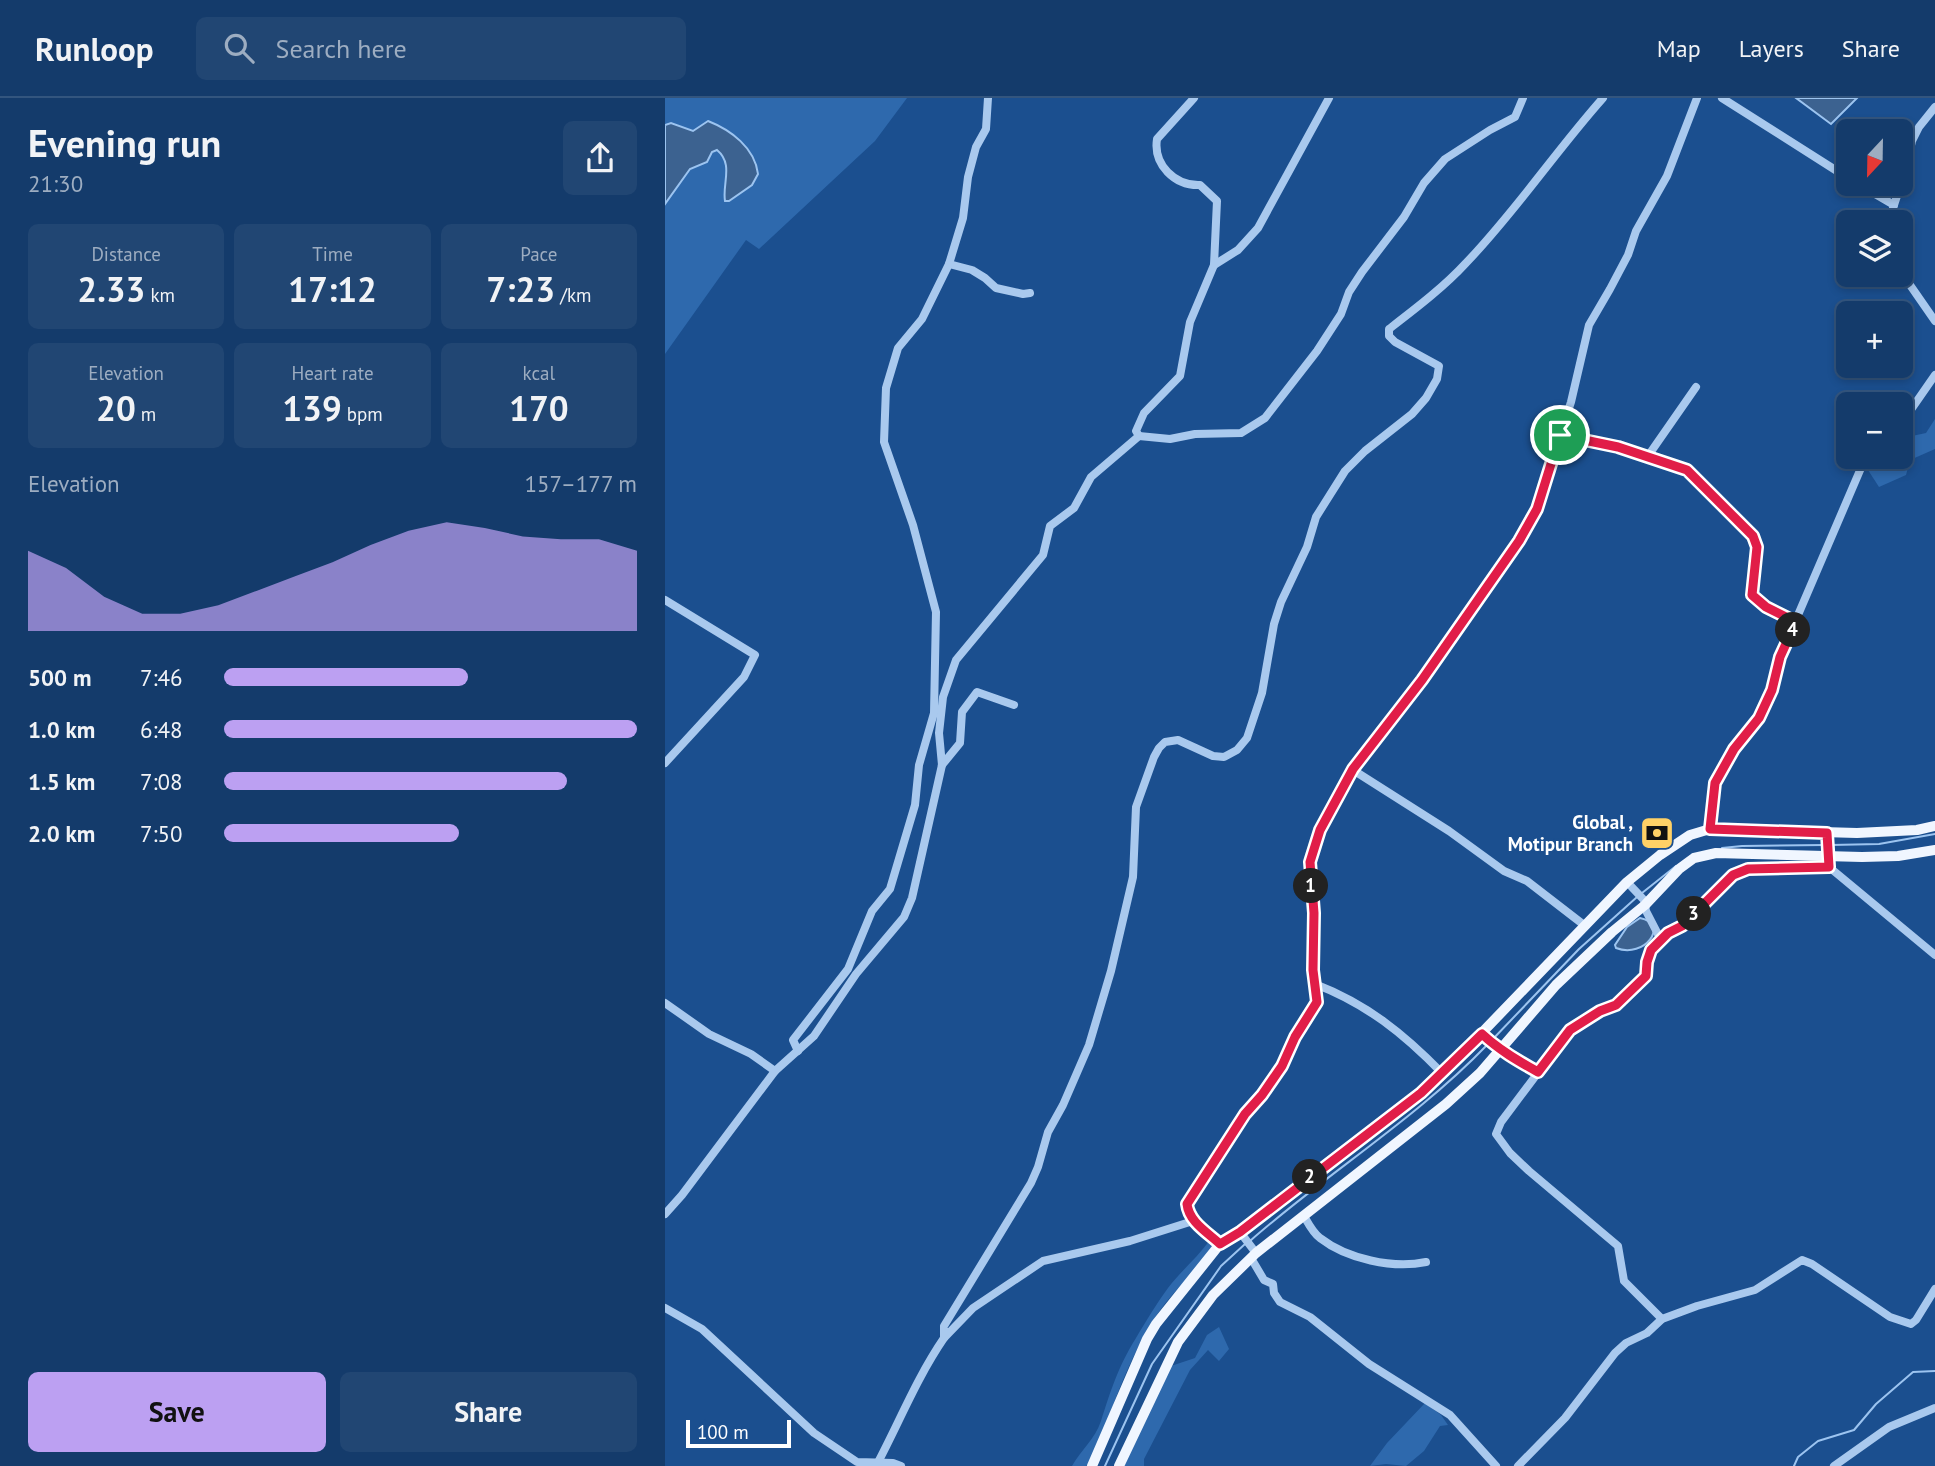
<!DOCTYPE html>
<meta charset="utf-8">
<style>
:root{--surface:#143b6b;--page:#214673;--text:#f1f3f6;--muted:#9dadc1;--line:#33557e;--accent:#bca0f2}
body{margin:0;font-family:"PT Sans",sans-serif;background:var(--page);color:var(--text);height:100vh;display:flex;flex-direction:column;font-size:26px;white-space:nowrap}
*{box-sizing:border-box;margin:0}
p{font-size:23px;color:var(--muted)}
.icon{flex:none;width:38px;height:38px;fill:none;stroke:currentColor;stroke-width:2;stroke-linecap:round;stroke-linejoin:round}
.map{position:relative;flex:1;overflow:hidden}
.sheet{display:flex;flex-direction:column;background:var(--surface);width:665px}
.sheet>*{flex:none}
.needle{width:46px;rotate:202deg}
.tools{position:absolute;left:1171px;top:21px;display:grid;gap:14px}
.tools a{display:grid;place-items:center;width:77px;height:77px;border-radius:10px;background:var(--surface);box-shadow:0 4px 10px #0003,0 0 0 2px var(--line);font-size:35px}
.scale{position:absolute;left:21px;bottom:18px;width:105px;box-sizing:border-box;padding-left:7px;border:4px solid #fff;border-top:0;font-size:19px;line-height:24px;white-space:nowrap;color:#fff;-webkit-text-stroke:5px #1b4f8f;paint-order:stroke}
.pin{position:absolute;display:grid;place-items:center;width:60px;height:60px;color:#fff;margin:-30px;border:4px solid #fff;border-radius:50%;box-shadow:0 2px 7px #0007}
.km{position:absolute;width:35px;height:35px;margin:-18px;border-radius:50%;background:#222;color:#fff;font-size:19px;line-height:35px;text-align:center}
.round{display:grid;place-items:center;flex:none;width:74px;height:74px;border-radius:10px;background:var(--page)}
.overview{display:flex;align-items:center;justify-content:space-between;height:119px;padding:0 28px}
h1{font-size:38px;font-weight:600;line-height:52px}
.figures{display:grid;grid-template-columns:repeat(3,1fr);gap:10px;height:119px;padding:7px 28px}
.figures div{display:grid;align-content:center;border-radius:10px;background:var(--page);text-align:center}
.figures b{font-size:35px;font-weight:600}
.figures small{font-size:19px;font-weight:400}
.figures p{font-size:19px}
.chart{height:196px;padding:14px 28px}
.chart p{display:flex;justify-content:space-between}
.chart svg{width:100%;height:126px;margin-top:7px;fill:var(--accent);opacity:.7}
.action{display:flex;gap:14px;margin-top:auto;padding:14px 28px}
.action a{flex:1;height:80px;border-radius:10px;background:var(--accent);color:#111;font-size:28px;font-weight:600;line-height:80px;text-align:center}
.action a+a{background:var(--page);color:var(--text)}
ul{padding:0 28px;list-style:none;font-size:23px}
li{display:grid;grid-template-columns:112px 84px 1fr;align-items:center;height:52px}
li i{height:18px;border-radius:9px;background:var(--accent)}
header{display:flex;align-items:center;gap:42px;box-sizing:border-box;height:98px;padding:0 35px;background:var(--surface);border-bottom:2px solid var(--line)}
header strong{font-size:33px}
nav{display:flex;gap:38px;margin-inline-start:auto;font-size:24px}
.search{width:490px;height:63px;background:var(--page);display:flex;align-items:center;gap:18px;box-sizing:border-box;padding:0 24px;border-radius:10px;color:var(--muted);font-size:26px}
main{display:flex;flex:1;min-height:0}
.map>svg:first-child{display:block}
</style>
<header>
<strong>Runloop</strong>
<div class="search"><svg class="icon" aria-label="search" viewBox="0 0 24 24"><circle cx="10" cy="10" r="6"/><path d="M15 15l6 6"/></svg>Search here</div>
<nav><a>Map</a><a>Layers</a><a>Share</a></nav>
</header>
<main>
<section class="sheet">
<div class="overview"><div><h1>Evening run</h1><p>21:30</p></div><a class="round"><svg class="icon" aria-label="share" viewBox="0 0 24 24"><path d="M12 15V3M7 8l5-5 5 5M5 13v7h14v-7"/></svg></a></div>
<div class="figures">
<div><p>Distance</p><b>2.33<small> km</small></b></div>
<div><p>Time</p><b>17:12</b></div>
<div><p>Pace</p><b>7:23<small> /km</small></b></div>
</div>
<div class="figures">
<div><p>Elevation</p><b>20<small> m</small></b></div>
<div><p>Heart rate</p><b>139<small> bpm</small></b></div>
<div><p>kcal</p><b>170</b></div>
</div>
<div class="chart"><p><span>Elevation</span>157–177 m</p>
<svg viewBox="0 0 160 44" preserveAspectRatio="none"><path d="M0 44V16L10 22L20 32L30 38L40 38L50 35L60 30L70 25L80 20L90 14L100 9L110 6L120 8L130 11L140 12L150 12L160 16V44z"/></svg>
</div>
<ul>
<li><b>500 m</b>7:46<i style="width:59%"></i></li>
<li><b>1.0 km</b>6:48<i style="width:100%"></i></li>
<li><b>1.5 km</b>7:08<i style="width:83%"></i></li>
<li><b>2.0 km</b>7:50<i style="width:57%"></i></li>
</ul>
<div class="action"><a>Save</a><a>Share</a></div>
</section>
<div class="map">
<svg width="1270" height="1368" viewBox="0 0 1270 1368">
<rect width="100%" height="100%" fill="#1b4f8f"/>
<g fill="#2e69ad">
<polygon points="0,0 242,0 210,43 94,151 81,142 0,256"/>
<polygon points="1270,321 1270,351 1245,362 1241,377 1214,389 1203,372 1214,359 1236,359 1236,331 1247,338 1261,335"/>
<path d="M545,1142L551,1150C532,1171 510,1191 493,1215C463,1258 445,1319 424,1368H407C416,1352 430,1341 436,1323C446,1292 453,1269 471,1240C481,1223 492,1205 503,1190C516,1173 532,1160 545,1142Z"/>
<polygon points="554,1229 564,1251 554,1263 543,1252 525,1272 479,1361 479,1368 457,1368 503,1269 530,1260 542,1237"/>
<polygon points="760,1305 776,1317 783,1327 775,1328 759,1353 741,1368 721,1366 705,1368 722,1345"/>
</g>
<g fill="#3c6290" stroke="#9cc4f0" stroke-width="2">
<polygon points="1131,0 1192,0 1166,26"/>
<path d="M43,23C66,32 90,50 93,76L87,87L64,103H60C57,86 69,66 52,52L47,54L42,64L25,71L0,106V27L6,25L28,33Z"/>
<path d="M975,820C1005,826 980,861 951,850L950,847L962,829Z"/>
</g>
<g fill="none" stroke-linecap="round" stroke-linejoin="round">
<g stroke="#9cc4f0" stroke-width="2">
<polyline points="1166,747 1214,746 1270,736"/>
<polyline points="1057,750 1077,748 1160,747"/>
<polyline points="977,795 1011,768"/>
<polyline points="827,942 914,851 972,799"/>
<path d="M585,1143C662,1075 751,1021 823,946"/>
<polyline points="440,1368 487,1266 556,1168 580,1146"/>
<polyline points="1129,1368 1133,1359 1153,1343 1189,1332 1211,1306 1248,1274 1270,1273"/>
</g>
<g stroke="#a9c9ee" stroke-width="8">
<path d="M529,0L492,41C488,67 510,88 535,87L552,103L549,167"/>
<polyline points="1057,0 1183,80"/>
<polyline points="1193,86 1229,107 1224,124"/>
<polyline points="1229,107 1241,71 1247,43 1254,29 1270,9"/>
<polyline points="284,166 307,172 320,180 331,190 358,196 365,195"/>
<polyline points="1236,174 1270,223"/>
<polyline points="1236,326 1270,277"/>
<path d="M896,337L952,349L1022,372L1089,438C1097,458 1078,483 1091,502L1131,524"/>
<polyline points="474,338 505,341 530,336 576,335 600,320 652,253 676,216 684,194 697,174 739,119 759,85 780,61 825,32 850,19 858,0"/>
<polyline points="983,358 1031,289"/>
<polyline points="0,502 90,557 79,579 0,665"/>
<polyline points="277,667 295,645 297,614 312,594 349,607"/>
<polyline points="688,672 784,733 839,773 862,783 919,827"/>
<polyline points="1045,731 1050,685 1069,651 1094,620 1107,592 1115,559 1196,370 1208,359"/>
<polyline points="1162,735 1164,769 1270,857"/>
<polyline points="962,784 979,802 981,813 996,842"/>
<path d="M650,886C702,906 739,936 777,975"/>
<polyline points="0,905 44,936 86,956 110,973 17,1097 0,1116"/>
<path d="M817,936C834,952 853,963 873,974"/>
<polyline points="133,953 128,942 183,871 207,813 225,791 250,707 254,667 269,615 271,514 248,427 219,344 221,290 233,250 257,221 284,166 298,120 303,79 311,49 321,31 323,0"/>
<polyline points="110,973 149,938 191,876 239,819 247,800 277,667 274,635 278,599 291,562 378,457 385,428 409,410 426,379 474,338 471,333 479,315 515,278 525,224 549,167 573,152 593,130 664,0"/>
<path d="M639,1118C643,1125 648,1135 655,1140C682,1161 728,1171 761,1164"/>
<path d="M528,1123L465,1143L378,1163L308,1210L279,1240V1228L366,1085L373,1069L383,1034L398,1007L424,947L446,873L468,779L471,709L489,659L494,650L500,644L513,642L548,658L559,659L572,652L582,640L597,595L609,526L616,504L642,449L651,419L680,373L700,353L747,316L761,300L772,281L774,268L730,244L724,238V231C750,211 779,189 801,165C851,113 890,54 938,0"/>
<polyline points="575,1134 591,1155"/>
<path d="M555,1146C542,1134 524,1124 522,1106L580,1016L597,997L617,968L630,939L649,913L652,904L648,872L649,815L645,764L655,732L688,672L786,541L854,443L871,411L906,304L924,227L945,191L963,157L971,133L1002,78L1032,0"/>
<polyline points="586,1160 599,1182 608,1186 609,1195 615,1204 645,1219 704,1266 785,1317 831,1368"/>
<polyline points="0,1210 37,1231 149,1335 192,1364 228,1365 236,1368"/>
<polyline points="997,1221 959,1183 953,1148 864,1073 845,1055 831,1036 836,1024 905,932 935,913 951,907 981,878 982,864 986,852 1003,835 1017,828 1068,777 1083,771 1164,769"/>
<path d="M211,1368C234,1325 251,1281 279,1240"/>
<polyline points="853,1368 900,1320 950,1255 961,1245 982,1235 997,1221 1032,1208 1090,1192 1137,1162 1147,1166 1225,1219 1246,1226 1251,1222 1270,1191"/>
<polyline points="1169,1368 1224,1329 1270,1310"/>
</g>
<g stroke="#f0f6ff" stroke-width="10">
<polyline points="427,1368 482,1241 491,1226 555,1146 575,1134 738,1009 781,972 962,784 995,757 1025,737 1045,731 1192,735 1252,732 1270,728"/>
<polyline points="454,1368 513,1244 548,1197 591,1155 781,1006 815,975 891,887 947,834 980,807 1014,771 1029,760 1051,755 1197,759 1233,758 1270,752"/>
</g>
</g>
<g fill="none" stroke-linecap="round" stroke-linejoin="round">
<g stroke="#fff" stroke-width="14">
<path id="route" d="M895,337L953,349L1022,372L1088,438L1092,449L1087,497L1101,509L1131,524L1115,559L1107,592L1094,620L1069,651L1050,685L1045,731L1162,735L1164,769L1083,771L1068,777L1017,828L1003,835L986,852L982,864L981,878L951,907L935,913L905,932L873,974C853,963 834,952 817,936L756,995L575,1134L555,1146C542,1134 524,1124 522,1106L580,1016L597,997L617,968L630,939L652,904L648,872L649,815L645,764L655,732L688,671L757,582L854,443L872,411Z"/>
</g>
<use href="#route" stroke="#e11d48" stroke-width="9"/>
</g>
<defs>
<g id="bank-square" transform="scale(1.75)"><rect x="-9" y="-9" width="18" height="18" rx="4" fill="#ffd166" stroke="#1b4f8f"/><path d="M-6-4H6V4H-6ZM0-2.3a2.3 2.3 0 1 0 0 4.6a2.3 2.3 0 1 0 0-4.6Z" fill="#111"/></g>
</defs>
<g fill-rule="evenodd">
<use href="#bank-square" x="992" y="735"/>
</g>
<g text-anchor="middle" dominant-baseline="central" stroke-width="5" stroke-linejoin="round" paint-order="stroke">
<g font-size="19" font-weight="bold" fill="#fff" stroke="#1b4f8f" text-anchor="end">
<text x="968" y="724">Global ,<tspan x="968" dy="22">Motipur Branch</tspan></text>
</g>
</g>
</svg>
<div class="tools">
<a><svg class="needle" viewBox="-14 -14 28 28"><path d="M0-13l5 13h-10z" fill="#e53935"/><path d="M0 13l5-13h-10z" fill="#9dadc1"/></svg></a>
<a><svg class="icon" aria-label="layers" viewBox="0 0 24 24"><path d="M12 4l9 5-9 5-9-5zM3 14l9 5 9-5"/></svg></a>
<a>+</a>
<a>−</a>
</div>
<div class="scale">100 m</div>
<div class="pin" style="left:895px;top:337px;background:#1e9e55"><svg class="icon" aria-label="arrive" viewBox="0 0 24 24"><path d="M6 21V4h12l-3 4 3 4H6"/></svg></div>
<b class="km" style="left:646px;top:788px">1</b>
<b class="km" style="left:645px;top:1079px">2</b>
<b class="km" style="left:1029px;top:816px">3</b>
<b class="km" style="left:1128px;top:532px">4</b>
</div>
</main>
